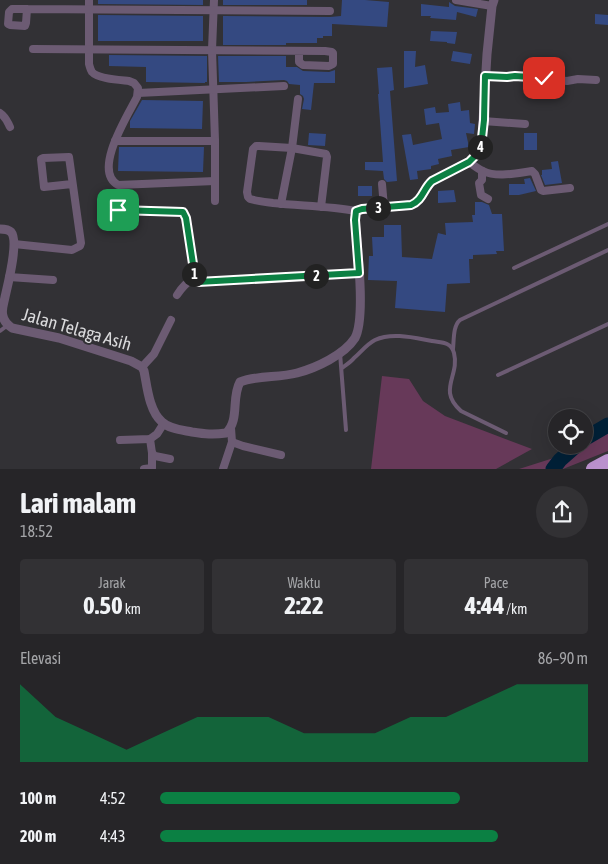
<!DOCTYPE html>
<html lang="id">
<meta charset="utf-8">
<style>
:root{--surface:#262528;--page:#323134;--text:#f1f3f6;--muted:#a4a5a8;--line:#424245;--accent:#0b8043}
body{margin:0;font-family:"Asap Condensed",sans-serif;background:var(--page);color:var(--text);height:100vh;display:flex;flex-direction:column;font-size:19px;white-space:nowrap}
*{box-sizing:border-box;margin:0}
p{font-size:16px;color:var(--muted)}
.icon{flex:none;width:28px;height:28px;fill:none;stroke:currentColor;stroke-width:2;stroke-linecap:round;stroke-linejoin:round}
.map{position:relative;height:469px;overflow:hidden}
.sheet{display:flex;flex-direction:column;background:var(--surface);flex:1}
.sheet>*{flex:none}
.tools{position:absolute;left:548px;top:409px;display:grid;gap:10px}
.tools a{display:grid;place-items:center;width:45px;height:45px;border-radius:50%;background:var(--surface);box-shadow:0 5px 20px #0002,0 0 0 1px var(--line);font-size:25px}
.pin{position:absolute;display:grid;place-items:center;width:42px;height:42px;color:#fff;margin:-21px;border-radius:10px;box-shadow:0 2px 8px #0006}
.km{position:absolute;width:25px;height:25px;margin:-12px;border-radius:50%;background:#222;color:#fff;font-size:14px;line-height:25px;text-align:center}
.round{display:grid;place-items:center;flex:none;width:52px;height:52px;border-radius:26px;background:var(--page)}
.headline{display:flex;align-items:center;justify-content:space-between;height:85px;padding:0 20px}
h1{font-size:28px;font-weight:700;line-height:38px}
.metrics{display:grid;grid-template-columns:repeat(3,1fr);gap:8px;height:85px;padding:5px 20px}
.metrics div{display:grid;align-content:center;border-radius:5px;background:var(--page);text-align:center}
.metrics b{font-size:25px;font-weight:700}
.metrics small{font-size:14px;font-weight:400}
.metrics p{font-size:14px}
.chart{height:140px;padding:10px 20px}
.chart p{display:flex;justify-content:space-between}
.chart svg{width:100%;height:90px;margin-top:5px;fill:var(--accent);opacity:.7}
ul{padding:0 20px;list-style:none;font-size:16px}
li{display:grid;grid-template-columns:80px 60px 1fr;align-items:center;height:38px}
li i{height:12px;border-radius:6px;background:var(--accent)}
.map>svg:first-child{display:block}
</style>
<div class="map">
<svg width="608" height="469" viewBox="0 0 608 469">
<rect width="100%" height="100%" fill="#323135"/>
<g fill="#673959">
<polygon points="382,376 409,379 423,401 445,416 532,449 496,469 371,469"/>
<polygon points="608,430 608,451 563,469 519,469 563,455 581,445 584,445 584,443"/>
</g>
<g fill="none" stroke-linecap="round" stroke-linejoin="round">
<g stroke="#002037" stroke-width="15">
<polyline points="584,439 608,425"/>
<polyline points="553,469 560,460 577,445"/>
</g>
</g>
<g fill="#344981">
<polygon points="98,0 203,0 203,5 98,4"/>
<rect x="223" y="0" width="84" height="5"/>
<polygon points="342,0 365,0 389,2 387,27 332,24 332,36 323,36 323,38 317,38 317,43 286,43 286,45 223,45 223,16 330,17 341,16"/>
<polygon points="449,2 455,6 478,9 476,17 457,12 456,20 430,18 431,16 421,16 421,4 449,7"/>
<polygon points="595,14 608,15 608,25 595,24"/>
<polygon points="98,15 203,16 203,41 98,41"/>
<polygon points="431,31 457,32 455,44 447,43 447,42 430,41"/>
<polygon points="404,51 416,51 415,67 425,65 428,84 404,88"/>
<polygon points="453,51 472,54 470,64 451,61"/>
<polygon points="109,55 207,56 207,82 205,82 205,83 146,82 146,67 109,66"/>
<polygon points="218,56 286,56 286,67 297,67 303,71 329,72 335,70 335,83 314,83 311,110 302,109 304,99 303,96 300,94 300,85 289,84 287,81 284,80 246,82 219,82"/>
<polygon points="392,67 394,90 390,91 397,181 387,182 384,179 383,171 365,170 365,162 383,162 378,94 379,94 377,68"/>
<polygon points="142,100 203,101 202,129 130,128 130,121"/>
<polygon points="460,102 461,111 469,110 470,123 475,124 474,134 466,133 469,147 451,150 452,156 438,159 439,164 431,166 431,169 417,171 418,179 410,180 402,135 411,134 413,145 442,139 439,123 426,125 424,109 435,107 436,113 449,112 448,104"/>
<polygon points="309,133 326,134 325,146 308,145"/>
<rect x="524" y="133" width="13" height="17"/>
<polygon points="119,147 204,147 203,172 118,171"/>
<polygon points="558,161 562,183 545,185 541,175 542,175 542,170 552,169 551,162"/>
<polygon points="530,178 536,191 519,195 509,195 509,184 525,184 524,179"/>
<rect x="358" y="186" width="14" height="10"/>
<polygon points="454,190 456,202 438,203 438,191"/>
<polygon points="475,202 482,202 489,205 492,214 502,214 504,251 496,251 497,254 473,255 473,259 469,259 470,283 447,284 445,312 395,308 397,281 368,280 369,256 373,256 372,237 384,237 384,225 401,225 402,257 432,259 438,233 446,235 445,223 473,222 472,215 475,215"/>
</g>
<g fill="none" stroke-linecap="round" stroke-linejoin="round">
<g stroke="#6c5b73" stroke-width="4">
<polyline points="514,268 608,224"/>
<polyline points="0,331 8,325"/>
<path d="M453,349C454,339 453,326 460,320L608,250"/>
<polyline points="340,353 346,430"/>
<path d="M342,368C346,365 351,362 354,358C361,352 367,344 375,340C392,332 415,338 432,341C437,342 443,342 447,344C451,346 453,349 454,353C460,376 437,390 461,411L506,433"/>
<polyline points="498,375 608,324"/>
</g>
<g stroke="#6c5b73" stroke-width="8">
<path d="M89,0V64C90,67 90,69 92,72C98,79 120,80 129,81L134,83L138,88L137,97C128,115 92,171 118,185L215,181"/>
<polyline points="214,0 212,50 215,141 215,201"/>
<polyline points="456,0 492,6"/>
<polyline points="27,9 26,23 25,26 10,25 8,24 9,12 12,9 27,9 330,11"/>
<polyline points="33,49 325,51 332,52 333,53 333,64 329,66 303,65 299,62 299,51"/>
<polyline points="485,76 507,77 515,76 567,81 578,79 596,80"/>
<polyline points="138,93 284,86"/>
<path d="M0,113C6,117 7,121 10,127"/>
<polyline points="483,121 525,124"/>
<polyline points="115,141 215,141"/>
<path d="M469,162C473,165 478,169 483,171C497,178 517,173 532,171L535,174L541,190L543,191L570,188"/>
<polyline points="482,171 482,180 479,183 481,195 488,199"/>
<polyline points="382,184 384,207"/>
<polyline points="281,204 292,148 298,99"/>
<path d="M321,207L327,157L326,154L292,148L259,146H256L253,149L247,192L248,197L250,199C257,201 266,202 273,203C301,206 329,206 356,211"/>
<polyline points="118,210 180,211 183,213 186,218 195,277 198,282 359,273"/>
<polyline points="14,244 72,250 80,246 81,243 69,157 43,158 41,159 44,187 72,184"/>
<polyline points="9,277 53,280"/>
<path d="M177,295C182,287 187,282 195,277"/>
<polyline points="142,367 154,354 171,320"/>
<polyline points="150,439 152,453 155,456 170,459"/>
<polyline points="120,440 150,439 157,434 164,423"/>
<polyline points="232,442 243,446 281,455"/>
<polyline points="144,469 152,468 152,453"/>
<polyline points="223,469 232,442 231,428"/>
</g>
<path stroke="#6c5b73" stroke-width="9" d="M0,229C4,229 8,229 11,232C19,241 8,284 5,297C4,303 1,310 3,316C4,322 8,325 12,328L59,338L131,361L142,367L144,371C147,386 149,411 162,422C169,429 182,430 192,432C205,434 213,435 226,433C240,420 231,398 240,382C258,375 278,378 297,373C316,368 344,355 355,338C366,318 357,245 355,220L356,211L362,209L411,205C423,200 424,189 432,181L469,162L478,153L482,138L483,121L487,54L492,6L494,0"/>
<polyline stroke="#ba91cd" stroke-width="14" points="593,469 608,461"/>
</g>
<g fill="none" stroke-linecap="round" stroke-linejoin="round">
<g stroke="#fff" stroke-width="10">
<path id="route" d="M118,210L183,212L186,218L195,277L198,282L359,273L355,220L356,211L362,209L411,205C423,200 423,189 432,181L469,162L478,153L482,138L484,120L485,76L507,77L515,76L544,78"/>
</g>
<use href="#route" stroke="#0b8043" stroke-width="6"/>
</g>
<g text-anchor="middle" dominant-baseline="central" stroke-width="4" stroke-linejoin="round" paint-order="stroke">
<g font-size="18" fill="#d9d9db" stroke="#323135">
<text transform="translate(77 329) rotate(16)">Jalan Telaga Asih</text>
</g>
</g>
</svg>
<div class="tools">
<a><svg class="icon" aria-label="locate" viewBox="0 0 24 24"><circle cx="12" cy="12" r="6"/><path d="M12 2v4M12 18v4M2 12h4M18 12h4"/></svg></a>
</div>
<div class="pin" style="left:118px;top:210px;background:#1e9e55"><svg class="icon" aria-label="arrive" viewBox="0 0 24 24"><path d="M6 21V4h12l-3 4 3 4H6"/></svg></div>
<div class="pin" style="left:544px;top:78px;background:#d93025"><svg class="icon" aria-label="check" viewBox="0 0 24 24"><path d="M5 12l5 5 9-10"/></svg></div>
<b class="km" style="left:194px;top:274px">1</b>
<b class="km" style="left:316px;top:276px">2</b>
<b class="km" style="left:378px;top:208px">3</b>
<b class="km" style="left:480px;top:147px">4</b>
</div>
<section class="sheet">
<div class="headline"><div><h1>Lari malam</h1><p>18:52</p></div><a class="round"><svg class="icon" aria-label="share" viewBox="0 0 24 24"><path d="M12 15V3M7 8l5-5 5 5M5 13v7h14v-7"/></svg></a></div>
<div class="metrics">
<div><p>Jarak</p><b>0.50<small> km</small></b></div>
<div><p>Waktu</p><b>2:22</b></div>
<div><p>Pace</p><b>4:44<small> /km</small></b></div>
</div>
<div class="chart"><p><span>Elevasi</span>86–90 m</p>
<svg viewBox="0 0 160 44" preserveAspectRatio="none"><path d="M0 44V6L10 22L20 30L30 38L40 30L50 22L60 22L70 22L80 30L90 30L100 30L110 22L120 22L130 14L140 6L150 6L160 6V44z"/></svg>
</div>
<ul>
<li><b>100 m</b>4:52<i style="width:70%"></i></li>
<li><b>200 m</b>4:43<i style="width:79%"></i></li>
</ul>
</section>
